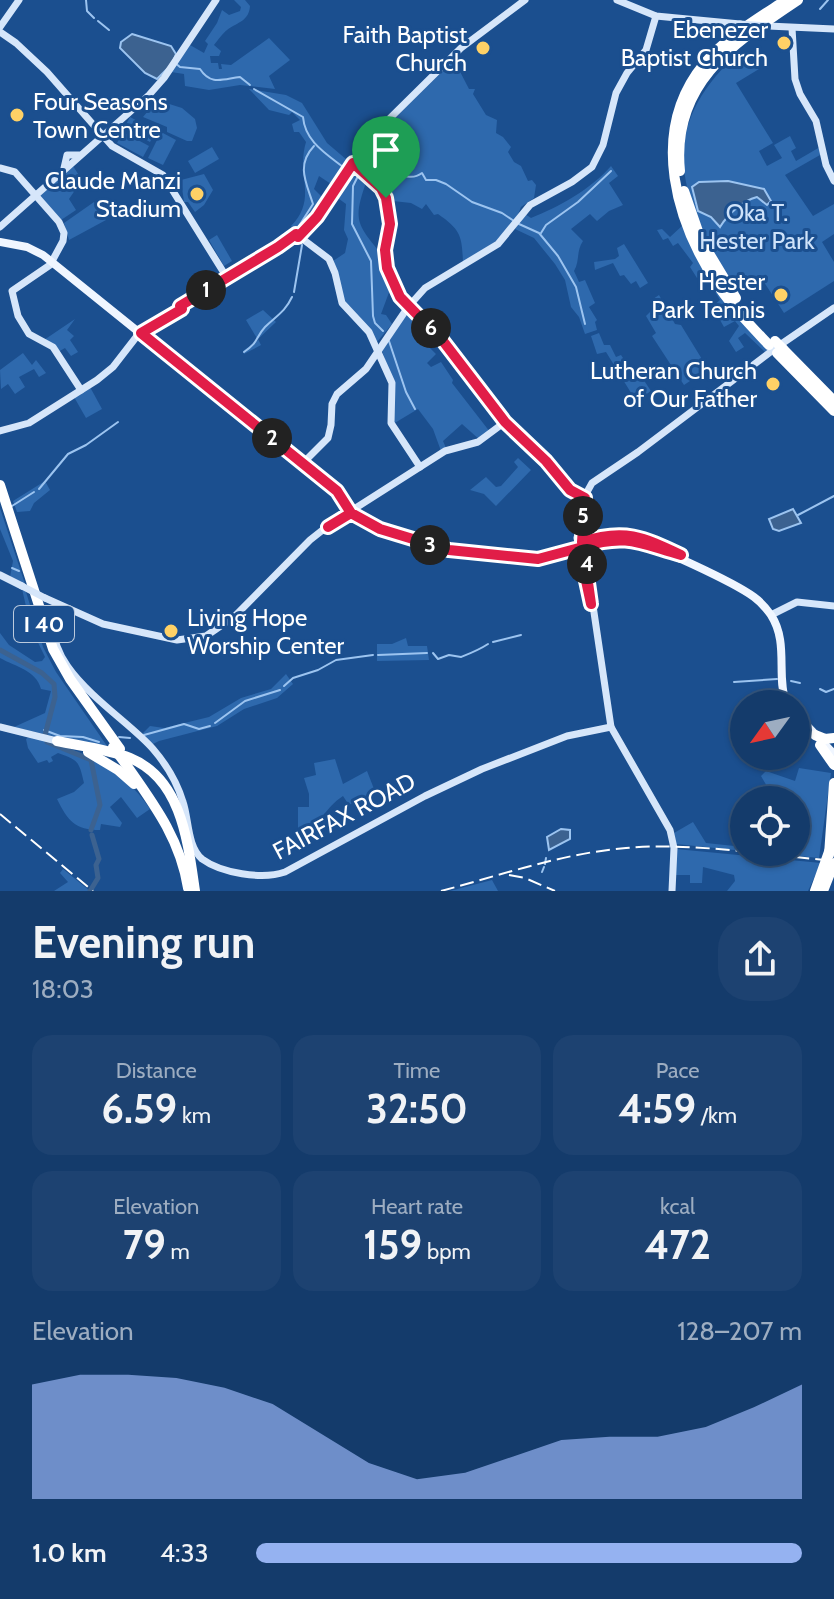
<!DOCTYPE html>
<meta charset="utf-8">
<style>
:root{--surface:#143b6b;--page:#1d4271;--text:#f1f3f6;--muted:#9dadc1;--line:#33557e;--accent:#95b2f1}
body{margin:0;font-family:Cabin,sans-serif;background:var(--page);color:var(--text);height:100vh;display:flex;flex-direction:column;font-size:30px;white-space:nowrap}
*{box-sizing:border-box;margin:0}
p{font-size:26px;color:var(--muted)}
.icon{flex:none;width:44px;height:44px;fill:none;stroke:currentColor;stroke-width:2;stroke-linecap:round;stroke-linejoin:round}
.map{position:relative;height:891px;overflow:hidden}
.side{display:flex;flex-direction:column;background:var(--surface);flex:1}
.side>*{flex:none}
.needle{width:52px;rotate:237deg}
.fabs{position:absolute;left:730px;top:690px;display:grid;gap:16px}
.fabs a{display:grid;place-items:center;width:80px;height:80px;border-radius:50%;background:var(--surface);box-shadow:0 2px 6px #0004,0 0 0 2px var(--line);font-size:40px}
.pin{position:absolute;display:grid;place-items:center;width:68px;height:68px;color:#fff;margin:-82px -34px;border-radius:50% 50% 50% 0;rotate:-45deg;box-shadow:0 0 8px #0007}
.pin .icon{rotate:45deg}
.km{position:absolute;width:40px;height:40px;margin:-20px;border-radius:50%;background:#222;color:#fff;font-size:22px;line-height:40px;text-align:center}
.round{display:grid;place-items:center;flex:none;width:84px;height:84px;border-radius:32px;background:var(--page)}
.head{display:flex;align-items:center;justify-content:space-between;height:136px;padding:0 32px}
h1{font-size:44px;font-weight:700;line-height:60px}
.figures{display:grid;grid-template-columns:repeat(3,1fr);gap:12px;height:136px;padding:8px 32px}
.figures div{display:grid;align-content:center;border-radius:20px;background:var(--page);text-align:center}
.figures b{font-size:40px;font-weight:700}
.figures small{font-size:22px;font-weight:400}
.figures p{font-size:22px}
.chart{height:224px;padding:16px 32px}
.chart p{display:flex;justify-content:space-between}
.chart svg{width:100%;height:144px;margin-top:8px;fill:var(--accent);opacity:.7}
ul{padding:0 32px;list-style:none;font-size:26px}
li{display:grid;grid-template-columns:128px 96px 1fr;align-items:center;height:60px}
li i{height:20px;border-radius:10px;background:var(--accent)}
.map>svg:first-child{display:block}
</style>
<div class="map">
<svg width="834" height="891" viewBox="0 0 834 891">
<rect width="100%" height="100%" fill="#1b4f8f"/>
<g fill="#2e69ad">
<path d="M234,0H245L250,6C249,21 238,22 227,30C223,33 218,40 214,45L221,51L219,56H210L211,63H218L219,69H222L221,64L231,65L269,38L290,60L269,76L275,89L240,85L209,90L185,86L184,74L171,72L190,45L204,53L208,44L205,41L217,23L222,10L229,15L240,11L241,7Z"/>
<path d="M734,57L759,69L736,83L773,143L759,151L767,166L782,158L774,145L790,136L796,148L791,151L796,161L820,147V155L785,175L813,216L834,204V234L822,242L834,262V281L784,313L762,279L737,293C686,206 649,138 734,57Z"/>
<path d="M454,60L469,89H475L473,94L486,115L497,120L496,133L503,137L511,147L508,152L514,162L521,166L528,181L532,180L536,185L534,198L521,207L514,224L499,239L463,263C462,236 461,230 438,214L434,215L426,204L422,209L411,203L393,201L381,182L384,176L389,175L383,172L380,174L382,177L378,179L363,163L362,156L393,120Z"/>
<path d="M249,89L286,95L302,103L327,143L347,160L331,184L319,176L314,189L322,197L296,230L291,226C318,199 296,175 306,142L299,132H294L292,124L300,120L292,112L289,115L269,110Z"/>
<polygon points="163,102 182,108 195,119 197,128 192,141 187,141 167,132 167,127 143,117 153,105"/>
<polygon points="130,117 156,131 150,142 124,128"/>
<polygon points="123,132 149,146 143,157 117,143"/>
<polygon points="161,132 176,140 163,165 148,158"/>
<polygon points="212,147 219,159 195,173 188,161"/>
<polygon points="73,166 82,180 69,199 76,210 61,220 40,196"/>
<path d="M611,166L618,176L609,183L623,205L609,211L597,221L590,214L571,229L583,241C576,251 580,261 574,271L579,282L585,280L595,303L589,307L597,320L595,322L597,330L585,334L579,317L571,307L565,280L555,264L534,238L515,229L525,214L531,218C559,207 591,189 611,166Z"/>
<path d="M353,169L363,173L367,180C352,221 357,224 382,255V263L391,287L381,314L386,315L392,324L377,342L343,301L333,261L345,253L348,239L344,230L346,204L335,196Z"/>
<polygon points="204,174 213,190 204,205 195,212 188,202 184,202 181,180"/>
<polygon points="94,202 106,220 69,240 64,223"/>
<polygon points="683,225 769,349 765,352 745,333 738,338 744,347 736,352 729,341 739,326 735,321 724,327 720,320 729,312 724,307 718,311 714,305 720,300 705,275 697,278 690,267 693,263 678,243 673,246 668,238 663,240 657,230 662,229 670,237"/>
<polygon points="217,235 232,261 224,266 209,240"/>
<polygon points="624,244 648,283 640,288 636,281 631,284 624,275 620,276 613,263 595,270 594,262 615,259 619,256 617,248"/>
<polygon points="659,295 675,324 681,325 708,369 684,385 652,336 656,333 646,316 654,308 650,301"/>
<polygon points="263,310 276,322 258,339 261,345 244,354 243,351 258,340 246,320"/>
<polygon points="406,315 416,318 431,330 423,341 436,354 427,363 431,367 441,362 453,380 452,383 490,432 480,440 462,424 443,441 446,448 441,451 433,429 418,409 393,424 394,385 382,351"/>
<polygon points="75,319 67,330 74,336 70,340 78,352 71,356 65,348 58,352 44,340"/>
<polygon points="599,333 604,345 610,345 616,357 621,355 625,361 620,366 622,368 630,370 635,377 641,376 651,391 636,401 606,352 597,354 591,336"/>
<polygon points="23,353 32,365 36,360 46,373 39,377 34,369 19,377 25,387 15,394 8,384 1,389 0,370"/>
<polygon points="90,387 102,409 86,418 74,397"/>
<polygon points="518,458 531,470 496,506 484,494 470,490 486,477 496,487 501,486 518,467 514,462"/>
<polygon points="45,481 50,490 34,503 30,511 17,512 13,501"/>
<polygon points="0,508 25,584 10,577 13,561 0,529"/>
<path d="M22,589L26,592L43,647L56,672L107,746L104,748L14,727L45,713L51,691L41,689C36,670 16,667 0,658V633L9,645L35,662L42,661L45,657L31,628Z"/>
<polygon points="406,638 408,646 427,646 429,660 377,661 377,644 392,644"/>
<polygon points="286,674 293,684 277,698 244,709 217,726 159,741 151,745 141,735 150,726 164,728 209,717 241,698 271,689"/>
<path d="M30,736C81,751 119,763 150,809L137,818L121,797L110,807L122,823L120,827L101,824L100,830C75,830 68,821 57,799L74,792L84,783C79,762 79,760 58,753L51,757L53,761L49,763L47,760L38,763L28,748L26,739Z"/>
<path d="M335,759L343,784L367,771L376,794L364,801L361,798L349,805L343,796C323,809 327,821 298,828V807H309V794L304,778L316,775L314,763Z"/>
<polygon points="799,768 831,773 819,858 757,852 796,852 796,800 775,800 761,776 766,771 795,781"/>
<polygon points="693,822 706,843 744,847 744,851 676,844 674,833"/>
<polygon points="676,849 821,863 808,891 727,891 735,881 734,875 703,867 702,883 690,883 690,875 675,875"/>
<polygon points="63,869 90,891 54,891 68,882 60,873"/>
<polygon points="492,880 498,891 450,891"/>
</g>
<g fill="#3c6290" stroke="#9cc4f0" stroke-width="2">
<polygon points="132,34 171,46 176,54 172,64 157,79 145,73 120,48 121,42"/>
<path d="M728,181L764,189L771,201L767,205L757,197C742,201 728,214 720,227L711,217L698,211L692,187L699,182Z"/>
<polygon points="793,509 801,523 779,531 773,529 769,519"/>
<polygon points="561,829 570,830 570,839 549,850 547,837"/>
</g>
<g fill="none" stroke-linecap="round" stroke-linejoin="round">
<g stroke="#9cc4f0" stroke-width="2">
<polyline points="86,0 87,11 94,18"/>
<polyline points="820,9 828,0"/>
<polyline points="98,21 109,30"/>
<path d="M175,63L180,67L200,69C211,86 223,79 240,77L250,85"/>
<path d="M254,89L303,117C305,141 325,153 343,167"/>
<path d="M377,173L387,168C398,173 410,182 422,173L426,180H436L446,184L472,202L502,213L514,221"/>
<polyline points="352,174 364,176"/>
<polyline points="358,176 353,186 352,224 371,261 373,316 375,323 383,331"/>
<polyline points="519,224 539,233 558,256 576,287 585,324"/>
<path d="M299,226L313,204C306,182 296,165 314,146"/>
<polyline points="541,233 546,225 578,202 611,171"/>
<polyline points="294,292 302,245"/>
<polyline points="389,341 406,392 415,409"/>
<path d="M244,352C259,342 255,338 265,327C276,316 285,312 292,297"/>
<polyline points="39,489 68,454 86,445 118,422"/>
<polyline points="12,506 34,492"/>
<polyline points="798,515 834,496"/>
<polyline points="12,568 19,571"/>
<polyline points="493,642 521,635"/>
<path d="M433,653L438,659L449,655L461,657C471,653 479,650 488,644"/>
<polyline points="378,655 427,653"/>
<polyline points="791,681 800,683"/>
<polyline points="734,682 777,679"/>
<polyline points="284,686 293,678 318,670 336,660 373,655"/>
<polyline points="820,689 826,692 834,689"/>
<polyline points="215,723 245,701 280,690"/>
<polyline points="44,730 60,736 83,737 99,742"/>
<polyline points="144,735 184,724 199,729 210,726"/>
<polyline points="119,737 130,738"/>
<polyline points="545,864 546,858"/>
<polyline points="542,872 544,867"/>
</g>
<g stroke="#3c6290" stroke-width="5">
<polyline points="0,650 42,673 54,684 55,697 45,735"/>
<polyline points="47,742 91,760 100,805 91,830"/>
<polyline points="90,891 98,878 96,865 99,859 92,835"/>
</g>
<g stroke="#d6e6fa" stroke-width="7">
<polyline points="617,0 656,16 740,24"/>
<polyline points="768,26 834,29"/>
<polyline points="0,27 19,0"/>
<polyline points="792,28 795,79 800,94 816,121 826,165 834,181"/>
<polyline points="0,32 16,43 47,72 112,146 163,175 229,281"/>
<path d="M353,163C362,165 367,170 373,177C407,218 375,239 389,275C400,302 420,315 439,336C463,363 482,396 506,423C519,438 536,451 550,465C562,478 569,491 585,498"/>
<polyline points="0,168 15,172 59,222 64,233 63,241 50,265 12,291 18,316 29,334 53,347 81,390"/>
<polyline points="64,168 67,155 79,155"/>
<polyline points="0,227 149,95 164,78 216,0"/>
<polyline points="296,234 329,259 335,273 342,303 369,332 392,383 391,423 420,467"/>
<polyline points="0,431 29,423 97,380 113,367 137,336 280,250 310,225 380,128 461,48 525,0"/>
<polyline points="303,463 328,438 331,425 332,404 337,394 366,369 408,307 425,288 498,244 530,205 572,182 592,167 603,145 616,93 627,73 646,50 656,16"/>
<polyline points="0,575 22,586"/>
<polyline points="45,598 103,624 177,640 206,636 235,616 310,540 329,525 445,451 478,442 505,422"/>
<polyline points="592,599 611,727 670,830 674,848 672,891"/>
<polyline points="591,604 577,538 587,492 592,483 638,452 777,347 834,308"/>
<path d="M59,605C30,663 122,713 153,749C166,764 177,782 183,802C189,819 187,846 202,859C221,873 262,880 285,872L425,796L482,769L567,736L611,727"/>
<polyline points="771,615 797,602 834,606"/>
<polyline points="0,727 57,741"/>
</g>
<g stroke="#f0f6ff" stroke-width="8">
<polyline points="0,242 27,247 43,255 337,492"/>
<path d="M333,489C343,522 416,544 447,550C465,553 484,552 502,555C514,557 526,560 538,559C569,557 596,536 627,539C649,542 735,583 754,597C761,602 766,608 771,615C789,643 776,674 786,704"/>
<polyline points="796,714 834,754"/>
</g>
<g stroke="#fff" stroke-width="10">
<path d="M680,171C671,83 734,43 798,0"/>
<polyline points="684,191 701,240 736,298"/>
<path d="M769,345C752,327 735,310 721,290C676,224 648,132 704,64C726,37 757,19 786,0"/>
<polyline points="783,349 834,401"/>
<polyline points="777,353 834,411"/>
<polyline points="0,485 53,649 70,679 120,749"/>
<polyline points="815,735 825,739 834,738"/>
<path d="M57,741C80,746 107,749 130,758C182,779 188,843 195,891"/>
<polyline points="820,745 834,765"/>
<polyline points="88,752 118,770 134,784"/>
<path d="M125,763C153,803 180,838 188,888"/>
<polyline points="829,855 834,783"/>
<polyline points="815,891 830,849"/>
<polyline points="823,891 834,863"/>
</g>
<g stroke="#fff" stroke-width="2" stroke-dasharray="14 6" stroke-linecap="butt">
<polyline points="0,814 93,891"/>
<polyline points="509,875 525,878 555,891"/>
<path d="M441,891C501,875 564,853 626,848C689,842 770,855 834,861"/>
</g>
<g stroke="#d6e6fa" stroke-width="7">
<polyline points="740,24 768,26"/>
<polyline points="22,586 45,598"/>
</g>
<g stroke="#fff" stroke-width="10">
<polyline points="775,341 783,349"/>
<polyline points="113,747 125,763"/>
</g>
</g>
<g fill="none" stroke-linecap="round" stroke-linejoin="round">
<g stroke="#fff" stroke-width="16">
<path id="route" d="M386,198L381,188L353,163L317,217L298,237L296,234L278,247L180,306L182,309L141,333L337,491L351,513L328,527L351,513L380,529L449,550L538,559L579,548L591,604L583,547C627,533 641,544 681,555C643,537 624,528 582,542L585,498L570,490L546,461L505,422L443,341L400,297L387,268L385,250L390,224L386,198"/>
</g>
<use href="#route" stroke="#e11d48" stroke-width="10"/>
</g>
<g fill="#ffd166" stroke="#1b4f8f" stroke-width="3">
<circle cx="784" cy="43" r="8"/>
<circle cx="483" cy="48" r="8"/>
<circle cx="17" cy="115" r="8"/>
<circle cx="197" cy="194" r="8"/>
<circle cx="781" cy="295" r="8"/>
<circle cx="773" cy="384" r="8"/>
<circle cx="171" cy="631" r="8"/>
</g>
<g text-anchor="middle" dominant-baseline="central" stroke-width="6" stroke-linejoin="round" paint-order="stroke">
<rect fill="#1b4f8f" stroke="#bbcadd" stroke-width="2" x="14" y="606" width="60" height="36" rx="6"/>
<g font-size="22" font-weight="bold" fill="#fff">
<text x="44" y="624">I 40</text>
</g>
<g font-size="24" fill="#fff" stroke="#1b4f8f" text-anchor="end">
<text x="768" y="29">Ebenezer<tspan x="768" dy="28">Baptist Church</tspan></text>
<text x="467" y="34">Faith Baptist<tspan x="467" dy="28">Church</tspan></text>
<text x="33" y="101" text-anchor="start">Four Seasons<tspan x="33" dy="28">Town Centre</tspan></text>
<text x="181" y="180">Claude Manzi<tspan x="181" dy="28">Stadium</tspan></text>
<text x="765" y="281">Hester<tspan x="765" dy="28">Park Tennis</tspan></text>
<text x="757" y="370">Lutheran Church<tspan x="757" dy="28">of Our Father</tspan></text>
<text x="187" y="617" text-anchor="start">Living Hope<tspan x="187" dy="28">Worship Center</tspan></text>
</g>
<g font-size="24" fill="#cfe3fa" stroke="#1b4f8f">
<text x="757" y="212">Oka T.<tspan x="757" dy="28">Hester Park</tspan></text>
</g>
<g font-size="24" fill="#fff" stroke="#1b4f8f">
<text transform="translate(344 816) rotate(-28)">FAIRFAX ROAD</text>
</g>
</g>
</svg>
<div class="fabs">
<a><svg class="needle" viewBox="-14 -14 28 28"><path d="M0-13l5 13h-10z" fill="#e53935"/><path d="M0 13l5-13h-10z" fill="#9dadc1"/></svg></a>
<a><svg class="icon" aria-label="locate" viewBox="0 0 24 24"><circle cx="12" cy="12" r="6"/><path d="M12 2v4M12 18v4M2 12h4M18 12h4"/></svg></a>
</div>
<div class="pin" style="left:386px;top:198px;background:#1e9e55"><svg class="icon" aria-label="arrive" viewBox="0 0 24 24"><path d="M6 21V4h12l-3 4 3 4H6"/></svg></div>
<b class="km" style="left:206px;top:290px">1</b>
<b class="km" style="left:272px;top:438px">2</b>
<b class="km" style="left:430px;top:545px">3</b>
<b class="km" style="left:587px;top:564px">4</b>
<b class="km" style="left:583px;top:516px">5</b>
<b class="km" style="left:431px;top:328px">6</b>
</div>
<section class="side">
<div class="head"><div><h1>Evening run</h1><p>18:03</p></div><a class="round"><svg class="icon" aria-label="share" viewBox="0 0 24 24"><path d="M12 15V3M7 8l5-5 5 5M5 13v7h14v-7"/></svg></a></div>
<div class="figures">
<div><p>Distance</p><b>6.59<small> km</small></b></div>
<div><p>Time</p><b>32:50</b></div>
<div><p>Pace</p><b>4:59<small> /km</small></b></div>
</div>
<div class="figures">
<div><p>Elevation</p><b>79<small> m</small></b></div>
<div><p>Heart rate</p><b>159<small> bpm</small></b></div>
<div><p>kcal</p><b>472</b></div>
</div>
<div class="chart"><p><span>Elevation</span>128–207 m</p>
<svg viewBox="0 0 160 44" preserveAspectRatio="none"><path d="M0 44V9L10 6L20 6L30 7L40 10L50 15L60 24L70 33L80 38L90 36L100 31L110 26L120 25L130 25L140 22L150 16L160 9V44z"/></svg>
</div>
<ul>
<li><b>1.0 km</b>4:33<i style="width:100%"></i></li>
</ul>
</section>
